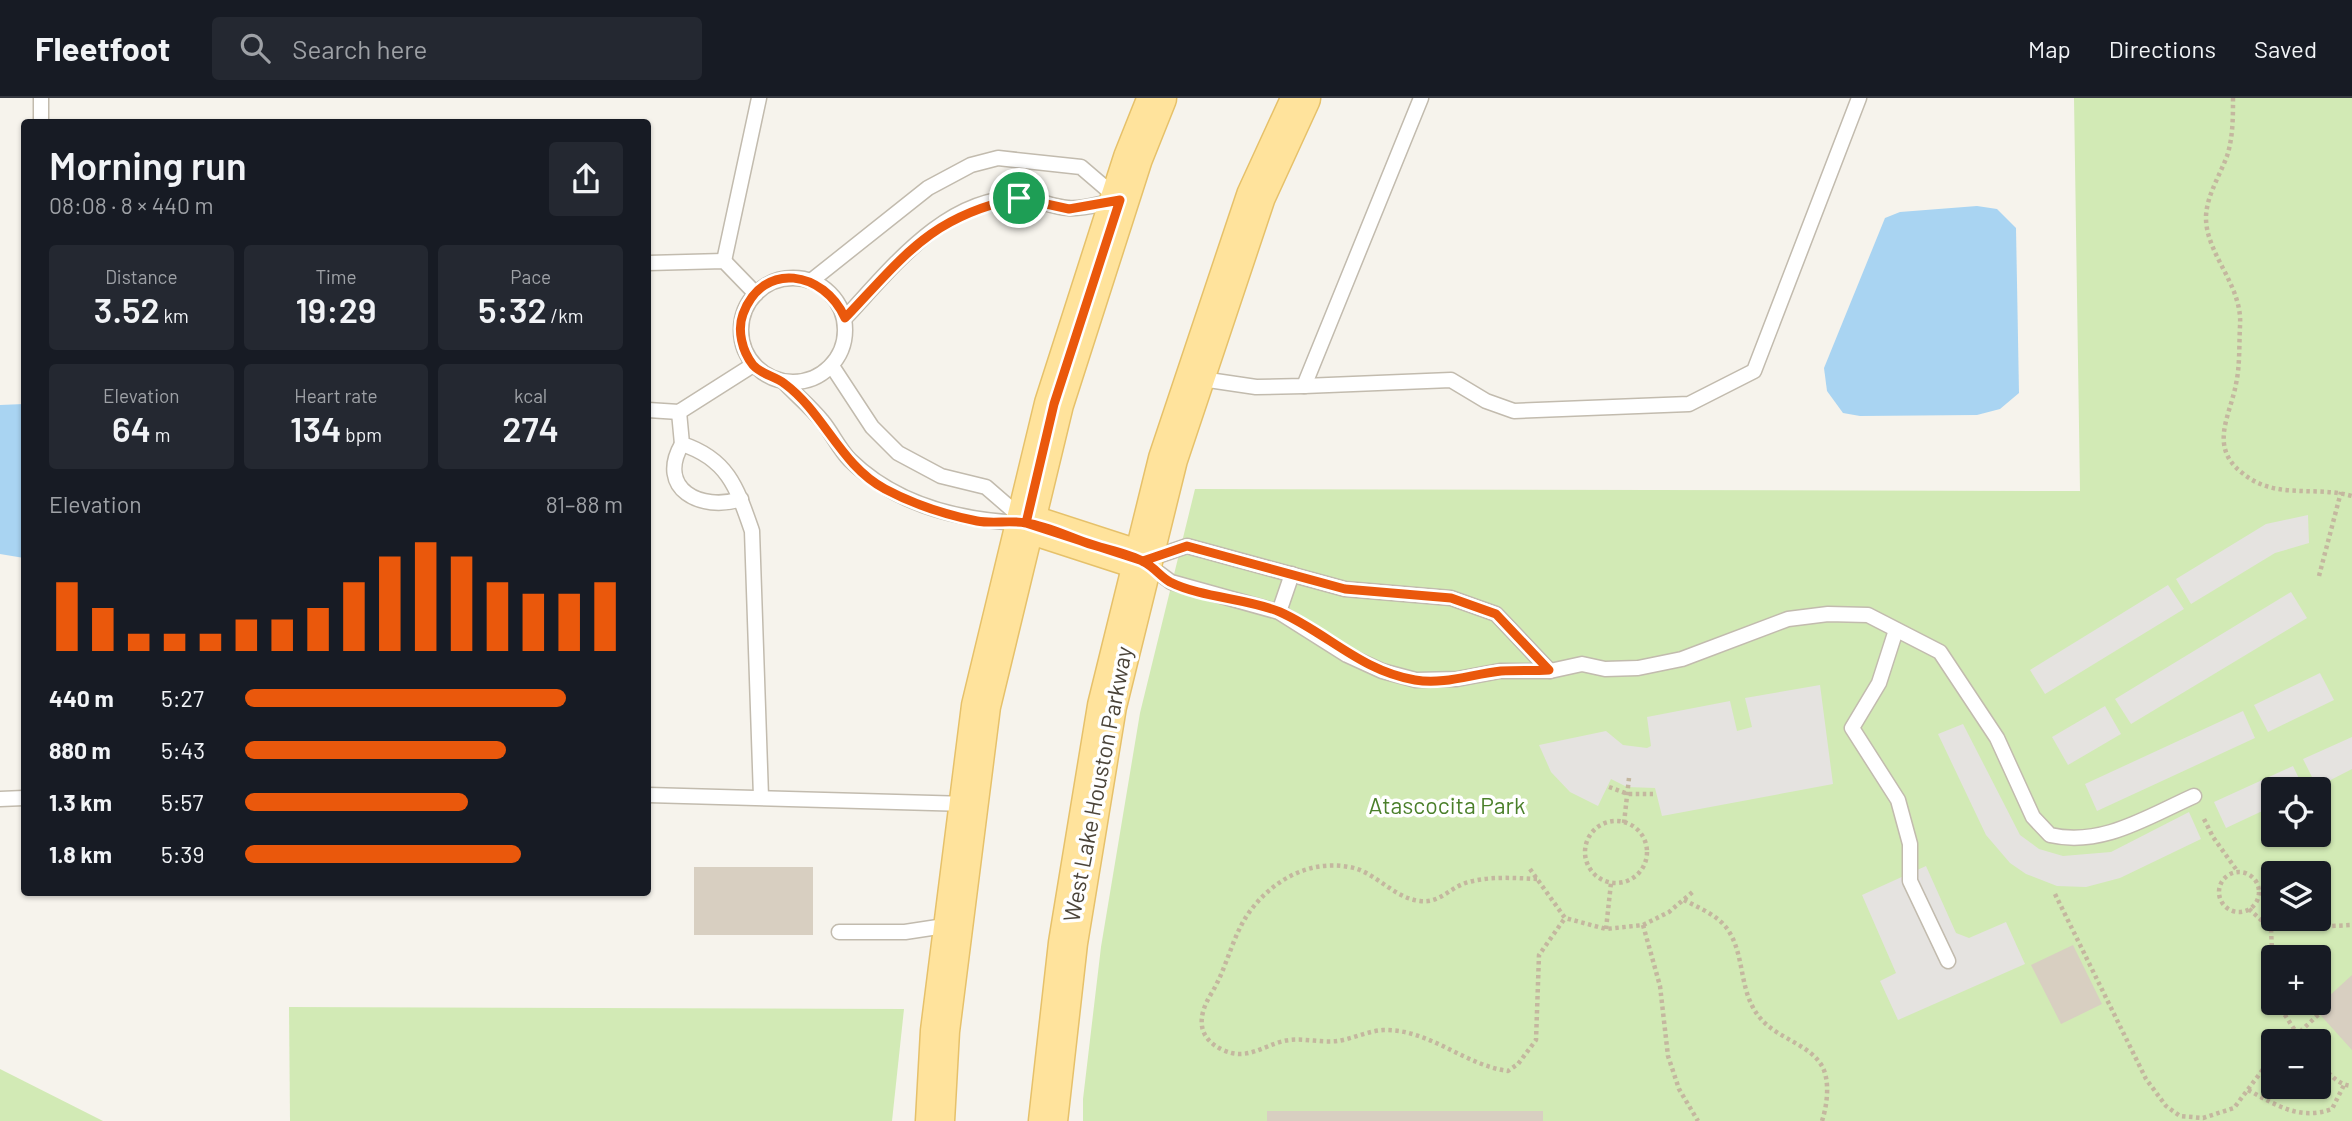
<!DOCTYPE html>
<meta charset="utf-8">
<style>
:root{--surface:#171b24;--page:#242831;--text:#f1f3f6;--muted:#9ea1a6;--line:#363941;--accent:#ea580c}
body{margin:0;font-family:Barlow,sans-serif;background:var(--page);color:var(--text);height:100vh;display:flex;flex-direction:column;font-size:26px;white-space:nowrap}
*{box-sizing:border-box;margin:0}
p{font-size:23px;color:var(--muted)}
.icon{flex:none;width:38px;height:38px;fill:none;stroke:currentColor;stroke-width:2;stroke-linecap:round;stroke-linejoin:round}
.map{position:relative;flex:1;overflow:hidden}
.sheet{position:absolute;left:21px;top:21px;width:630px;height:777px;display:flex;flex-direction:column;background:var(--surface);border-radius:7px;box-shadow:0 2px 5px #0004}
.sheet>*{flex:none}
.tools{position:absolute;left:2261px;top:679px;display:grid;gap:14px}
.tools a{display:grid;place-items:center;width:70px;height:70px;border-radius:7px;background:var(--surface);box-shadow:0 2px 5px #0004;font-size:35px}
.pin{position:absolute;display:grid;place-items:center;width:60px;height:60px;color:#fff;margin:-30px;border:4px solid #fff;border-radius:50%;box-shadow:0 2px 7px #0007}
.round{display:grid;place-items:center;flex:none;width:74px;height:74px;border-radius:7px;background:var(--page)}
.overview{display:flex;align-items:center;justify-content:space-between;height:119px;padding:0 28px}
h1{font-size:38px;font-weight:600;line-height:52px}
.figures{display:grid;grid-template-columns:repeat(3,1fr);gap:10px;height:119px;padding:7px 28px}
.figures div{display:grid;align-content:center;border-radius:7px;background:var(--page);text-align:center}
.figures b{font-size:35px;font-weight:600}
.figures small{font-size:19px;font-weight:400}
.figures p{font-size:19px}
.chart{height:196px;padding:14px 28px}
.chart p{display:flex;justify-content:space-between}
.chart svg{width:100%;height:126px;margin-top:7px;stroke:var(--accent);stroke-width:6}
ul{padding:0 28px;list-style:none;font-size:23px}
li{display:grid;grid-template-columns:112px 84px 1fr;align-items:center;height:52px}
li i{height:18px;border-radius:9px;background:var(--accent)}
header{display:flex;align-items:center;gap:42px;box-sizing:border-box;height:98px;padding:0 35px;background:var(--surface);border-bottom:2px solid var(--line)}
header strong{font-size:33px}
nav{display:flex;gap:38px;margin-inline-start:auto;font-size:24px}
.search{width:490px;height:63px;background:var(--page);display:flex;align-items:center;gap:18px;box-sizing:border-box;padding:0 24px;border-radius:7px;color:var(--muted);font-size:26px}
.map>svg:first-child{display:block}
</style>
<header>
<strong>Fleetfoot</strong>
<div class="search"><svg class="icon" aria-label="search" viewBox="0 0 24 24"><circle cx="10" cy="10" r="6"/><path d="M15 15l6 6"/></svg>Search here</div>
<nav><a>Map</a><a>Directions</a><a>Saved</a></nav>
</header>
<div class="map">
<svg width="2352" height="1023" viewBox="0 0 2352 1023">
<rect width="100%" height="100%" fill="#f6f3ec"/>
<g fill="#d2eab5" fill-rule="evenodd">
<path d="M2074,0H2352V1023H1083V1001L1101,849L1140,615L1195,391L2080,393ZM2273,691H2319V737H2273ZM2273,775H2319V821H2273ZM2273,859H2319V905H2273ZM2273,943H2319V989H2273Z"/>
<polygon points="289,909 904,911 892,1023 290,1023"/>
<polygon points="0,971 103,1023 0,1023"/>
</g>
<g fill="#e5e3e0">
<polygon points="2308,417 2309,445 2275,455 2191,506 2176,481 2266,426"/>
<polygon points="2168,487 2184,511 2045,596 2030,572"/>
<polygon points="2291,494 2307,520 2131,626 2115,601"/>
<polygon points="2320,575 2334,602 2268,634 2254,607"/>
<polygon points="1820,587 1833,686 1662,718 1655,690 1627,689 1611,681 1598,708 1570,694 1551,674 1539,647 1606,633 1623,647 1647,650 1651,648 1647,619 1730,603 1737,633 1752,629 1745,600"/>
<polygon points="2105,608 2121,636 2068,667 2052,639"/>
<polygon points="2243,613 2255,640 2097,713 2085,686"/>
<polygon points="1963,626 2020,737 2039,751 2063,758 2111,754 2189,714 2201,741 2120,780 2086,789 2057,788 2026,776 2010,765 1986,737 1938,636"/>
<polygon points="2352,639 2352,671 2317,689 2303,661"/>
<polygon points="2293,668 2304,691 2273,691 2273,708 2226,730 2214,704"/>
<polygon points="1926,768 1956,835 1969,840 2006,824 2025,866 1898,922 1880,883 1896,875 1862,797"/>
</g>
<g fill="#a9d4f2">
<polygon points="1977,108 1997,111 2016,130 2019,295 2000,311 1977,317 1860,318 1843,315 1827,293 1824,270 1885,120 1900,114"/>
<polygon points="24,306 24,460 0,456 0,307"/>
</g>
<g fill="#d8cfc1">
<rect x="694" y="769" width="119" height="68"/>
<polygon points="2073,847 2102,906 2061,926 2031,867"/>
<polygon points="2352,877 2352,952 2315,911"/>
<rect x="1267" y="1013" width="276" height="10"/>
</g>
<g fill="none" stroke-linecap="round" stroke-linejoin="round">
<g stroke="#c2bbae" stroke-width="17">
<g id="service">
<polyline points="41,0 41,24"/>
<polyline points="724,163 759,0"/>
<polyline points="648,165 724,163 756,196"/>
<circle cx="793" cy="232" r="52"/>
<polyline points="811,183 928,90 971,67 998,60 1081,69 1116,99"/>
<path d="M845,220C891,171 946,98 1021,100C1037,101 1052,109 1068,110C1082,112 1101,105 1115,103"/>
<polyline points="832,268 872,329 898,355 941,378 986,389 1023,421"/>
<polyline points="1195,280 1256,289 1304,288 1421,0"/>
<path d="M784,284C796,297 811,309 822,323C832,335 839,351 850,362C897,408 961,423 1025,425"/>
<polyline points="1304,288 1451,282 1486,303 1514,313 1689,306 1754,273 1859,0"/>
<polyline points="648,312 679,314 753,267"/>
<path d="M679,314L682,346C728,361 737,390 752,433L761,699"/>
<path d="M682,346C656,391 701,414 741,401"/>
<polyline points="1149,461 1187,448 1345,491 1451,500 1496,516 1550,573"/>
<path d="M1144,464L1171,484L1279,514L1347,557L1382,573L1416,582L1457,581L1500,573H1550L1582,566L1605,571L1638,570L1682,561L1788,521L1828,516L1868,517L1940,554L1997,640L2033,719L2050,737C2102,749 2147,719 2194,698"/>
<polyline points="1279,514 1292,476"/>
<polyline points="1896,532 1879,585 1852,630 1898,702 1910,746 1910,783 1948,863"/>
<polyline points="648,697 968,706"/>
<polyline points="0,701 24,700"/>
<polyline points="839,834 905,834 951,827"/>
</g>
</g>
<g stroke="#e6c16a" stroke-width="41">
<g id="primary">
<polyline points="1026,425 1143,463"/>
<polyline points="935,1023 940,933 981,608 1054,306 1133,60 1157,0"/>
<polyline points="1048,1023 1068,845 1107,608 1168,361 1256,98 1301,0"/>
</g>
</g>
<g stroke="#c4b79f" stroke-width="4.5" stroke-dasharray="3.5 3.5" stroke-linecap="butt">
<path d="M2233,0C2233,19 2233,40 2227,58C2220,77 2207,97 2206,118C2205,156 2243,187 2240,228C2239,247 2240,268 2236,286C2230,318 2209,348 2241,374C2275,403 2313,387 2352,398"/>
<polyline points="2319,478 2341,394"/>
<polyline points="1609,689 1628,696 1653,696"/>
<polyline points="2204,721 2213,739 2238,774"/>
<circle cx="1616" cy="754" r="31"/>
<polyline points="1624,725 1629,680"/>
<polyline points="1530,771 1565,820 1606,831 1643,827 1669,814 1695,792"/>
<circle cx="2239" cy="794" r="20"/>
<path d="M1537,781C1515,780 1491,778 1469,784C1451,788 1440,806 1420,803C1393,800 1375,773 1349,769C1307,761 1268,785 1246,819C1231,843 1226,872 1211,896C1197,919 1197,940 1223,952C1247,963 1262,948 1284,943C1300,939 1320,945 1337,943C1352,941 1368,933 1383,932C1430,931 1464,967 1508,973L1518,966L1536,942L1539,857L1565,820"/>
<polyline points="2055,796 2146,981 2166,1008 2180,1018 2203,1020 2234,1010 2273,958"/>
<path d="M1684,802C1699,810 1718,817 1728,832C1746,859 1738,895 1761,921C1778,941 1812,947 1823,970C1830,985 1827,1008 1822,1023"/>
<polyline points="2249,811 2271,831 2352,827"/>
<polyline points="1643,827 1660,888 1668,958 1679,991 1698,1023"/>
<polyline points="1606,831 1611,785"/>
<polyline points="2271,831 2273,873"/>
<polyline points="2277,905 2302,943"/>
<polyline points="2290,943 2319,916"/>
<path d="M2319,964C2328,974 2337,987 2352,988"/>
<path d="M2248,992C2276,1007 2300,1023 2332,1011L2344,987"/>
</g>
<use href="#service" stroke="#fff" stroke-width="14"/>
<use href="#primary" stroke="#ffe39c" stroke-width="38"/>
</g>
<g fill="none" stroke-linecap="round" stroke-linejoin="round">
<g stroke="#fff" stroke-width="14">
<path id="route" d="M1019,100C931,118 904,158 845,220C824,173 763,162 743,216C737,232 742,253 753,267C762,277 775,278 785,286C824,315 841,368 885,391C913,406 947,417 977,423C993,426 1010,422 1026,425C1048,428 1071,440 1093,447C1109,452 1130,456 1144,464C1154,469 1161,479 1170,484C1202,500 1247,500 1280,514C1327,535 1361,573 1415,582C1444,587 1472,576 1501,573C1517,572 1533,573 1549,572L1496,516L1451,500L1345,491L1187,448L1143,463L1026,425L1054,306L1120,102L1069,111L1019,100"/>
</g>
<use href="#route" stroke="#ea580c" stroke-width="9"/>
</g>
<g text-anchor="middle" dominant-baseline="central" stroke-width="7" stroke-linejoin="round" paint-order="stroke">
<g font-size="23" fill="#4b4439" stroke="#fff">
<text transform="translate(1097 686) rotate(-79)">West Lake Houston Parkway</text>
</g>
<g font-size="23" fill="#4a7f2a" stroke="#fff">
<text x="1447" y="707">Atascocita Park</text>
</g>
</g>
</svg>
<div class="tools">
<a><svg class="icon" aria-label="locate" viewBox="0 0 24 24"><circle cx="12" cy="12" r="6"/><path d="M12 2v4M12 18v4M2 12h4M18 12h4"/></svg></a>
<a><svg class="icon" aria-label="layers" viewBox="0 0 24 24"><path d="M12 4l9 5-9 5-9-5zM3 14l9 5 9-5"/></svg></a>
<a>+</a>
<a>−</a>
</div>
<div class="pin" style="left:1019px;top:100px;background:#1e9e55"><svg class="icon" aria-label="arrive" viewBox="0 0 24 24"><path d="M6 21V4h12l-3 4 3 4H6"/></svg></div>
<section class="sheet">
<div class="overview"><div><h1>Morning run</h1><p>08:08 · 8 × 440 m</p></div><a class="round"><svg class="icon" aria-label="share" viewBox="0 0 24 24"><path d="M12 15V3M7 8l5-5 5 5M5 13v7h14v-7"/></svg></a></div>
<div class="figures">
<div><p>Distance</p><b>3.52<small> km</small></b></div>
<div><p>Time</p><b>19:29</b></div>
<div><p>Pace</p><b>5:32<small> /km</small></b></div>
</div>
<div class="figures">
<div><p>Elevation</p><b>64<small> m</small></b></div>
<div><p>Heart rate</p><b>134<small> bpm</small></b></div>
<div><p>kcal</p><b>274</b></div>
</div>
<div class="chart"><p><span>Elevation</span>81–88 m</p>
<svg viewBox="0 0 160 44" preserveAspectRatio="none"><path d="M5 44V20M15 44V29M25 44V38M35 44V38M45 44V38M55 44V33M65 44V33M75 44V29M85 44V20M95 44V11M105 44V6M115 44V11M125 44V20M135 44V24M145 44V24M155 44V20"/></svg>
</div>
<ul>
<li><b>440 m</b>5:27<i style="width:85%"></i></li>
<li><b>880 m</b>5:43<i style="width:69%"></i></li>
<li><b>1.3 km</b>5:57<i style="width:59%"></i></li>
<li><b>1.8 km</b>5:39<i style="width:73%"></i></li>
</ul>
</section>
</div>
